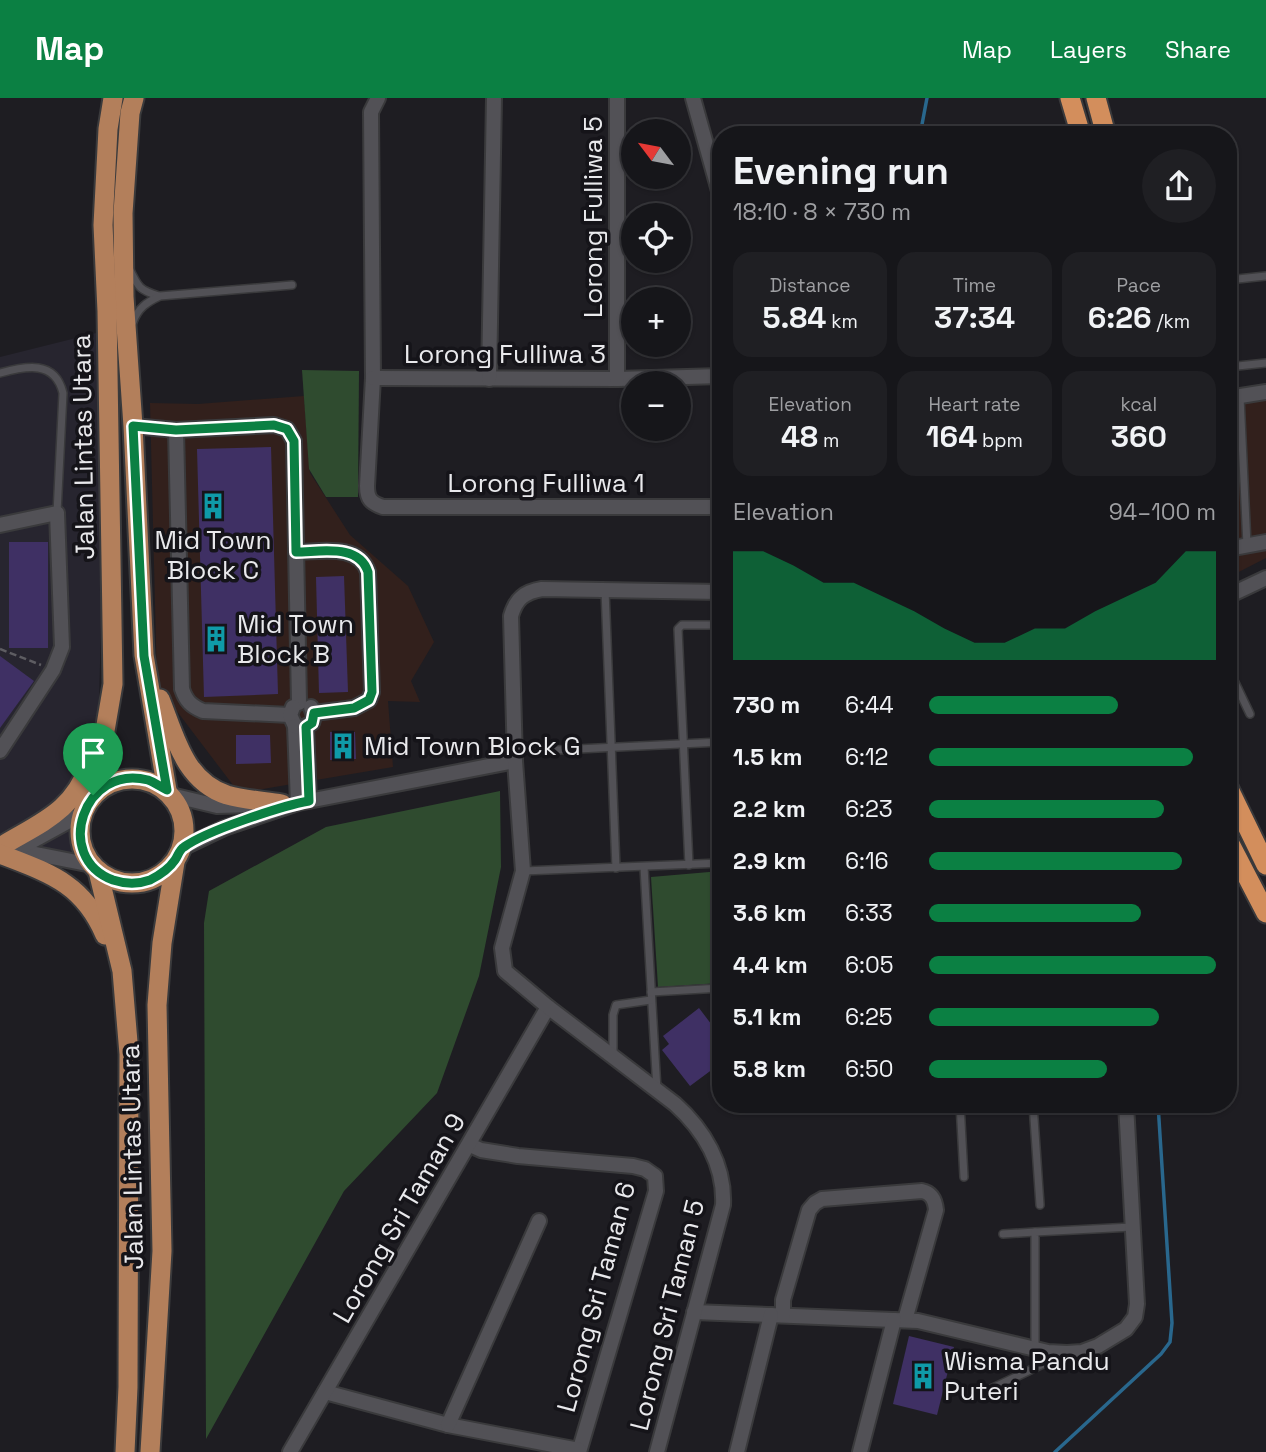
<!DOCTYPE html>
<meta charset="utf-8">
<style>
:root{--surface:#16161a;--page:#1f1f23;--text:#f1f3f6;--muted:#9e9fa2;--line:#353539;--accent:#0b8043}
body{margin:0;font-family:"Space Grotesk",sans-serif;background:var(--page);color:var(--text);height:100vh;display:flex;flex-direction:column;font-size:26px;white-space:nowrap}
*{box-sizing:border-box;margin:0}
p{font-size:23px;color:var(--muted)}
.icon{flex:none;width:38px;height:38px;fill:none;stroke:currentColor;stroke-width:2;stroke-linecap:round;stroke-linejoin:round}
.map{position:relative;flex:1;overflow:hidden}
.details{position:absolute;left:712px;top:28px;width:525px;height:987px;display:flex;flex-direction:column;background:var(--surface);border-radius:28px;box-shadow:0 2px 5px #0004,0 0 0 2px var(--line)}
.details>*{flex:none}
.needle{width:46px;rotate:302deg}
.fabs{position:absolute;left:621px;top:21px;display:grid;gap:14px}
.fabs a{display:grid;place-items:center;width:70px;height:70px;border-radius:50%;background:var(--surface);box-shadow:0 2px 5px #0004,0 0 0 2px var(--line);font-size:35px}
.pin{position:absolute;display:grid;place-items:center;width:60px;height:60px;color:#fff;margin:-72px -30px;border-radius:50% 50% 50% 0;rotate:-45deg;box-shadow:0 0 7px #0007}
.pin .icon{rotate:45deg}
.round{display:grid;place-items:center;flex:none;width:74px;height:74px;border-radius:37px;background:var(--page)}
.headline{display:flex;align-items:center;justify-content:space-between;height:119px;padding:0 21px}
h1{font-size:38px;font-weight:600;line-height:52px}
.metrics{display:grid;grid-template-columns:repeat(3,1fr);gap:10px;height:119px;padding:7px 21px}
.metrics div{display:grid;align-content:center;border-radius:18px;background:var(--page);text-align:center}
.metrics b{font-size:30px;font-weight:600}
.metrics small{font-size:19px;font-weight:400}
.metrics p{font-size:19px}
.chart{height:196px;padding:14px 21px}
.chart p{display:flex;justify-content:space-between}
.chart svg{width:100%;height:126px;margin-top:7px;fill:var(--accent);opacity:.7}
ul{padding:0 21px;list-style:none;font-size:23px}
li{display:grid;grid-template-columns:112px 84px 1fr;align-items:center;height:52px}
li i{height:18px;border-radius:9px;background:var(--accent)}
header{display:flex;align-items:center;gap:42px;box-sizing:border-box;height:98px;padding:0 35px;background:var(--accent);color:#fff}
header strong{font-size:33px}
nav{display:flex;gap:38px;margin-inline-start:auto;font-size:24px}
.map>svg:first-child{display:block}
</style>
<header>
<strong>Map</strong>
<nav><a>Map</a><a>Layers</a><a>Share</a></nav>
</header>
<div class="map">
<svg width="1266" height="1354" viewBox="0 0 1266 1354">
<rect width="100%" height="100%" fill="#1e1d22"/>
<g fill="#32201c">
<polygon points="1266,288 1266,460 1229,479 1229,291"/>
<polygon points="304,298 310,375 350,437 408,488 434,544 411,583 420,604 388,603 393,669 239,695 157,587 150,305 198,306"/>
</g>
<polygon fill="#27252f" points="100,234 102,493 99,602 91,682 82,732 93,771 23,756 0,761 0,259"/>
<g fill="#2f4b2f">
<polygon points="302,272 359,273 358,399 326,399 309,371"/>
<polygon points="500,693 501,769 479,878 437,995 344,1093 206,1341 204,825 209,793 326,729"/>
<polygon points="721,773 721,885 658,889 651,779"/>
</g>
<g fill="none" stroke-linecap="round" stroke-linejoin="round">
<g stroke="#29678d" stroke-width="3.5">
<polyline points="920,37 927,0"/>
<polyline points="1055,1354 1161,1256 1170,1244 1172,1225 1158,1006"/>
</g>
</g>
<g fill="#3f3064">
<polygon points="271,349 278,596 204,599 197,351"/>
<rect x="9" y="444" width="39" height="106"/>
<polygon points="344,478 348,594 319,595 316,479"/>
<polygon points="0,558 34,583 0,630"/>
<polygon points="330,634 355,634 356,661 330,662"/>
<polygon points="236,637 270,637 271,665 236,666"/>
<polygon points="699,910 721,939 721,965 690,988 662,952 669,946 663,938"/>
<polygon points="909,1238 954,1249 937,1317 893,1306"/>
</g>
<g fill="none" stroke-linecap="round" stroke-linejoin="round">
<g stroke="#3a3a3c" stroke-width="10">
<g id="service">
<path d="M129,170C138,189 139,192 159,198"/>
<polyline points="1228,182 1266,178"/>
<path d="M133,224C138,210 147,204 160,198L292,187"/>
<polyline points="1228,269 1266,265"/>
<path d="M0,275C26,268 55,262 63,295L57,415"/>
<polyline points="1240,299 1247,447"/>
<polyline points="605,492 616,770"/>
<polyline points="1228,570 1250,616"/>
<polyline points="557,652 721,644"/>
<polyline points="689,767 678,531 682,527 721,527"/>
<polyline points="644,769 657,992"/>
<polyline points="523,773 721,765"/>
<polyline points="651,894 721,890"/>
<polyline points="613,958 613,917 616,907 651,902"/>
<polyline points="960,1006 964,1079"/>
<polyline points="1033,1006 1040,1107"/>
<polyline points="740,1011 800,1006"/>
<polyline points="1003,1136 1035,1134"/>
<polyline points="1035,1250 1035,1134 1132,1129"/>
<polyline points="978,1297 1043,1266 1048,1254"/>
</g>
</g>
<g stroke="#3a3a3c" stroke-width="18">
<g id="minor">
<path d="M378,0L371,14L373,280L367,388C367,401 371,405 383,409H721"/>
<polyline points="693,0 721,100"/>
<polyline points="373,280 617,281 721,278"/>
<polyline points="489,281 494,0"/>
<polyline points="617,281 617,0"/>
<polyline points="1228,300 1266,294"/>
<polyline points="133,328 176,332 274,327 287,331 294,343 299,605"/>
<path d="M176,332L182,591C186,603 191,608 203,613L290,617"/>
<polyline points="0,427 57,415 62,549 53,572 0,653"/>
<polyline points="1228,451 1266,444"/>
<path d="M296,454C320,454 359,445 368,474L372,594L369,602L354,610L314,615"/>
<polyline points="1228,498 1266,480"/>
<polyline points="293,609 290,617 295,628 298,705"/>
<polyline points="295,628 302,630 312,625 314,618 311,609"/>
<polyline points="306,629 309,703"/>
<polyline points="171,697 217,708 252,707"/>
<polyline points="182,750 224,730 298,705 515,663"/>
<polyline points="16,752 92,767"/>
<polyline points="0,753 16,752 78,718 84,712"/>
<polyline points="470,1047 481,1052 518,1058 633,1068 645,1071 655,1078 656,1093 579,1354"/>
<polyline points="694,1214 918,1223 1048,1254 1067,1255 1082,1254 1098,1248 1126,1231 1135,1219 1137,1206 1126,1006"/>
<path d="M783,1217V1202L809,1112L815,1105L822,1101L922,1093C932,1095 935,1102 936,1112L905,1222"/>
<polyline points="325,1294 448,1327 579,1352"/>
<polyline points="448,1327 539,1123"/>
<polyline points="290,1354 548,909"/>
<path d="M657,1354L723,1107C725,1067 704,1032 675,1006L548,909L505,873L502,850L523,773L515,663L511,518C516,501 524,494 542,491L721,494"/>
<polyline points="737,1354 771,1217"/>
<polyline points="860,1354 894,1222"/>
</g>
</g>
<g stroke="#3a3a3c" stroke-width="23">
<g id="primary">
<polyline points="134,0 130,15 123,115 124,199 133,328 144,557 167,692"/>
<path d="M160,601C175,638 184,683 227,697C244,702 264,703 282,706"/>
<circle cx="132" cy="733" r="52"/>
<polyline points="94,697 113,586 107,213 103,127 108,31 113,0"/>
<path d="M0,749C43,723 72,715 91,664"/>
<path d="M0,756C49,775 83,785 105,837"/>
<polyline points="98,773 122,873 129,956 128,1289 125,1354"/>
<polyline points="150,1354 162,1153 157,907 162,845 175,764"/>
</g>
</g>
<g stroke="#3a3a3c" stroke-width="23">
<g id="trunk">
<polyline points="1070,0 1081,37"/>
<polyline points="1096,0 1106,37"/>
<polyline points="1228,689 1266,767"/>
<polyline points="1228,742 1266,815"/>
</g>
</g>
<polyline stroke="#5e5d62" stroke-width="2.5" stroke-dasharray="7 3.5" stroke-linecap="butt" points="0,551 41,567"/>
<use href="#service" stroke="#525156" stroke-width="7"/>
<use href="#minor" stroke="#525156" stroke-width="14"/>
<use href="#primary" stroke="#b37f5b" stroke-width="19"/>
<use href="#trunk" stroke="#d38e5c" stroke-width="19"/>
</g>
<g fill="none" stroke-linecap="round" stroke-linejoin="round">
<g stroke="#fff" stroke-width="14">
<path id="route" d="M274,327L287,331L294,343L296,454C320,454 359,445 368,474L372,594L369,602L354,610L314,615L312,625L306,629L309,703C281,708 206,733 184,749C179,752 178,758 175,762C169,771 160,777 150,782C139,786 125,786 113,782C52,759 84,665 148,682C154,684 161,689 167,692L144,558L133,328L176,332Z"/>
</g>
<use href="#route" stroke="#0b8043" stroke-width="9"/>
</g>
<defs>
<g id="building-bare" transform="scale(2.1)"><path d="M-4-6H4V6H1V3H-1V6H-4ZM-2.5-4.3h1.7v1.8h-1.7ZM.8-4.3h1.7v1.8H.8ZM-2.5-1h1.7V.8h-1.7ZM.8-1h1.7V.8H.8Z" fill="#0f9aa8" stroke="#151419" stroke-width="2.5" paint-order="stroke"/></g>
</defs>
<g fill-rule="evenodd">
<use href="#building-bare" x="213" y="408"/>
<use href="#building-bare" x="216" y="541"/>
<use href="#building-bare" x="343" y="648"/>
<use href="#building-bare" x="923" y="1278"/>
</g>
<g text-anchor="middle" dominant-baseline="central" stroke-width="7" stroke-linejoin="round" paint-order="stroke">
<g font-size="26" fill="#e9e9ec" stroke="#151419">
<text transform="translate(593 119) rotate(-90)">Lorong Fulliwa 5</text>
<text x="505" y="256">Lorong Fulliwa 3</text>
<text transform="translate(83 349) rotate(-91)">Jalan Lintas Utara</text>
<text x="546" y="385">Lorong Fulliwa 1</text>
<text transform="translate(132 1059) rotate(-91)">Jalan Lintas Utara</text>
<text transform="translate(399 1120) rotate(-60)">Lorong Sri Taman 9</text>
<text transform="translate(596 1199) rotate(-75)">Lorong Sri Taman 6</text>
<text transform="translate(667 1217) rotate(-76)">Lorong Sri Taman 5</text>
</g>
<g font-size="26" fill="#e9e9ec" stroke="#151419" text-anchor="start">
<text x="213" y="442" text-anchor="middle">Mid Town<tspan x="213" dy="30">Block C</tspan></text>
<text x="237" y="526">Mid Town<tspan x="237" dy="30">Block B</tspan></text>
<text x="364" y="648">Mid Town Block G</text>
<text x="944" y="1263">Wisma Pandu<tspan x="944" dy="30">Puteri</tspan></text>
</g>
</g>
</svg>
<div class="fabs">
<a><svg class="needle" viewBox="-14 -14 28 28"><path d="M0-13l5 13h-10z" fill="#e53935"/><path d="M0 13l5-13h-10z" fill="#9e9fa2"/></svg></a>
<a><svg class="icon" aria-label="locate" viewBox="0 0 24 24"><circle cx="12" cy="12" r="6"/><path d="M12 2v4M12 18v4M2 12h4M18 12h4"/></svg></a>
<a>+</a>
<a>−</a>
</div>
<div class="pin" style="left:93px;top:697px;background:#1e9e55"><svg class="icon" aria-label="arrive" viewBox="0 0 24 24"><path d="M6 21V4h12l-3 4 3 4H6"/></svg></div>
<section class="details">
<div class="headline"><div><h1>Evening run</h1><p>18:10 · 8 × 730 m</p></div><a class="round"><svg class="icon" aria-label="share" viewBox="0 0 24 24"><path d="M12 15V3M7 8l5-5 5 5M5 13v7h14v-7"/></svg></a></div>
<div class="metrics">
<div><p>Distance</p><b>5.84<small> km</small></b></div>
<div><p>Time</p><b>37:34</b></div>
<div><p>Pace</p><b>6:26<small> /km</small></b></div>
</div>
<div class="metrics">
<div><p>Elevation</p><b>48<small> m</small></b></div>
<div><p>Heart rate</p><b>164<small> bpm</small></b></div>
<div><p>kcal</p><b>360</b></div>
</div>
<div class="chart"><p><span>Elevation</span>94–100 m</p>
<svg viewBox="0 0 160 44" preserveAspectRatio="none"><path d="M0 44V6L10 6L20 11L30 17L40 17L50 22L60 27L70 33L80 38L90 38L100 33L110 33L120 27L130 22L140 17L150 6L160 6V44z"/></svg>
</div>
<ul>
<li><b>730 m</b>6:44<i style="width:66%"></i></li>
<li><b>1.5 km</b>6:12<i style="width:92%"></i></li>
<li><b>2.2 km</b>6:23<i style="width:82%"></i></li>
<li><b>2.9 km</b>6:16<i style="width:88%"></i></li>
<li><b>3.6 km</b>6:33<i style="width:74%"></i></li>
<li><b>4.4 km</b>6:05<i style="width:100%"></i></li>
<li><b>5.1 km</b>6:25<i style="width:80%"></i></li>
<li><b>5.8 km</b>6:50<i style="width:62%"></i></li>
</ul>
</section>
</div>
